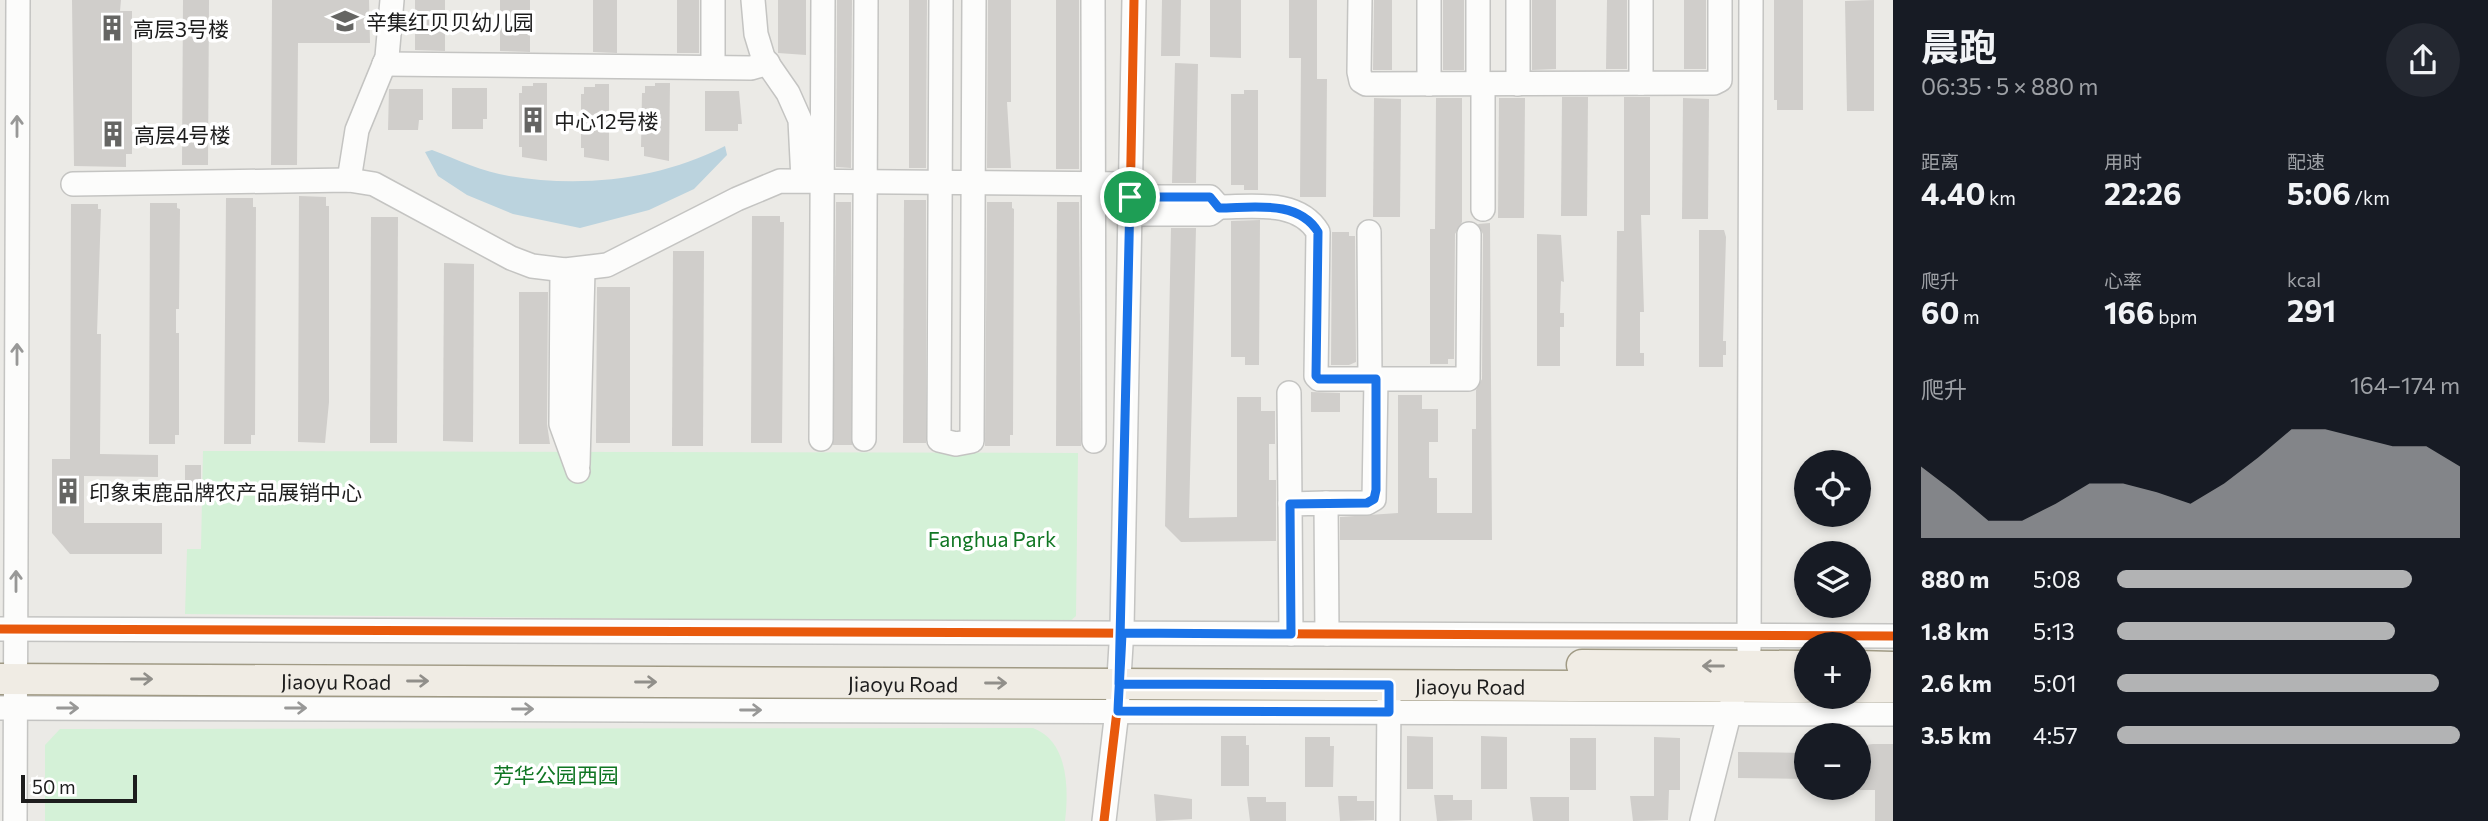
<!DOCTYPE html>
<html lang="zh">
<meta charset="utf-8">
<style>
:root{--surface:#171b24;--page:#242831;--text:#f1f3f6;--muted:#9ea1a6;--accent:#b2b3b4}
body{margin:0;font-family:Commissioner,"Noto Sans SC",sans-serif;background:var(--page);color:var(--text);height:100vh;display:flex;flex-direction:column;font-size:26px;white-space:nowrap}
*{box-sizing:border-box;margin:0}
p{font-size:23px;color:var(--muted)}
.icon{flex:none;width:38px;height:38px;fill:none;stroke:currentColor;stroke-width:2;stroke-linecap:round;stroke-linejoin:round}
.map{position:relative;flex:1;overflow:hidden}
.panel{display:flex;flex-direction:column;background:var(--surface);width:595px}
.panel>*{flex:none}
.fabs{position:absolute;left:1794px;top:450px;display:grid;gap:14px}
.fabs a{display:grid;place-items:center;width:77px;height:77px;border-radius:50%;background:var(--surface);box-shadow:0 4px 10px #0003;font-size:35px}
.scale{position:absolute;left:21px;bottom:18px;width:116px;box-sizing:border-box;padding-left:7px;border:4px solid #1d1d1d;border-top:0;font-size:19px;line-height:24px;white-space:nowrap;color:#1d1d1d;-webkit-text-stroke:5px #fff;paint-order:stroke}
.pin{position:absolute;display:grid;place-items:center;width:60px;height:60px;color:#fff;margin:-30px;border:4px solid #fff;border-radius:50%;box-shadow:0 2px 7px #0007}
.round{display:grid;place-items:center;flex:none;width:74px;height:74px;border-radius:37px;background:var(--page)}
.overview{display:flex;align-items:center;justify-content:space-between;height:119px;padding:0 28px}
h1{font-size:38px;font-weight:700;line-height:52px}
.stats{display:grid;grid-template-columns:repeat(3,1fr);gap:10px;height:119px;padding:7px 28px}
.stats div{display:grid;align-content:center}
.stats b{font-size:30px;font-weight:700}
.stats small{font-size:19px;font-weight:400}
.stats p{font-size:19px}
.chart{height:196px;padding:14px 28px}
.chart p{display:flex;justify-content:space-between}
.chart svg{width:100%;height:126px;margin-top:7px;fill:var(--accent);opacity:.7}
ul{padding:0 28px;list-style:none;font-size:23px}
li{display:grid;grid-template-columns:112px 84px 1fr;align-items:center;height:52px}
li i{height:18px;border-radius:9px;background:var(--accent)}
main{display:flex;flex:1;min-height:0}
.map>svg:first-child{display:block}
</style>
<main>
<div class="map">
<svg width="1893" height="821" viewBox="0 0 1893 821">
<rect width="100%" height="100%" fill="#ebeae6"/>
<g fill="#d4f1d7">
<polygon points="203,451 1078,453 1076,616 1068,623 185,614 187,549 201,549"/>
<path d="M1033,728C1068,741 1069,788 1065,821H45V745L60,729Z"/>
</g>
<path fill="#bbd3de" d="M725,146L727,155L694,189L649,210L580,228L513,214L467,195L438,176L425,152L432,150C456,159 483,172 509,176C582,188 658,180 725,146Z"/>
<g fill="#d0cecb">
<polygon points="72,0 121,0 120,11 132,11 132,154 126,154 126,167 74,166"/>
<polygon points="183,0 209,0 208,165 182,165"/>
<polygon points="272,0 369,0 370,43 298,43 297,165 271,165"/>
<polygon points="415,0 445,0 445,51 415,50"/>
<polygon points="500,0 530,0 530,52 500,51"/>
<polygon points="593,0 617,0 617,53 593,52"/>
<rect x="677" y="0" width="22" height="53"/>
<polygon points="778,0 806,0 806,55 778,53"/>
<polygon points="837,0 852,0 851,168 836,167"/>
<polygon points="909,0 927,0 926,168 909,168"/>
<polygon points="988,0 1011,0 1011,102 1007,102 1011,168 987,168"/>
<rect x="1056" y="0" width="23" height="169"/>
<polygon points="1162,0 1181,0 1180,56 1161,56"/>
<polygon points="1210,0 1241,0 1241,58 1210,57"/>
<polygon points="1289,0 1317,0 1317,79 1327,79 1326,197 1300,197 1301,58 1289,58"/>
<polygon points="1374,0 1392,0 1392,70 1373,70"/>
<rect x="1443" y="0" width="21" height="70"/>
<polygon points="1532,0 1556,0 1556,69 1532,70"/>
<polygon points="1607,0 1627,0 1627,69 1606,69"/>
<rect x="1684" y="0" width="22" height="69"/>
<polygon points="1774,0 1803,0 1803,110 1777,110 1777,100 1774,100"/>
<polygon points="1874,0 1874,111 1847,111 1845,1"/>
<polygon points="1175,63 1198,64 1196,183 1172,183"/>
<polygon points="533,83 547,83 547,161 522,157 522,147 519,147 519,93 522,93 522,86 533,86"/>
<polygon points="655,83 670,83 669,161 644,156 644,147 641,147 642,93 645,93 645,86 655,86"/>
<polygon points="595,84 609,84 609,161 584,157 584,148 581,148 581,94 584,94 584,87 595,87"/>
<polygon points="452,88 487,88 487,119 483,119 483,129 452,129"/>
<polygon points="389,89 423,89 423,120 419,120 418,130 388,130"/>
<polygon points="1244,90 1258,90 1258,190 1244,190 1244,185 1231,185 1231,94 1244,94"/>
<polygon points="705,91 739,91 742,124 738,124 738,131 705,131"/>
<polygon points="1562,97 1588,97 1587,216 1561,216"/>
<polygon points="1624,97 1650,97 1650,215 1641,215 1644,312 1640,312 1640,353 1644,353 1644,366 1616,366 1617,231 1624,231"/>
<polygon points="1374,98 1401,99 1400,217 1373,217"/>
<polygon points="1436,98 1462,98 1462,222 1455,234 1454,359 1448,359 1448,364 1430,364 1430,229 1435,229"/>
<polygon points="1499,98 1525,98 1524,218 1498,218"/>
<polygon points="1683,98 1709,99 1708,219 1682,219"/>
<polygon points="299,196 326,197 326,206 329,206 329,402 325,443 298,442"/>
<polygon points="226,198 253,198 253,207 256,207 255,435 251,435 251,444 224,444"/>
<polygon points="904,200 926,200 926,443 903,443"/>
<polygon points="836,202 851,202 852,445 833,445"/>
<polygon points="987,202 1012,202 1012,208 1014,209 1013,435 1010,435 1010,446 985,446"/>
<polygon points="1057,202 1079,202 1081,446 1056,446"/>
<polygon points="150,203 177,203 177,208 180,209 179,309 176,309 176,333 179,333 179,435 175,435 175,444 149,444"/>
<polygon points="71,204 98,204 98,209 101,209 97,334 101,334 100,454 158,455 158,477 84,476 84,523 162,523 162,554 70,554 52,533 52,459 70,459"/>
<polygon points="752,216 780,216 780,222 784,222 782,443 751,443"/>
<polygon points="371,217 398,217 397,443 370,443"/>
<polygon points="1260,220 1259,365 1245,365 1245,357 1231,357 1231,221"/>
<polygon points="1490,223 1492,540 1340,540 1340,517 1398,513 1398,395 1422,395 1422,409 1438,409 1438,442 1429,442 1429,478 1437,478 1437,513 1472,513 1472,429 1476,429 1476,390 1482,379 1483,234 1478,224"/>
<polygon points="1171,228 1196,228 1189,518 1237,517 1237,397 1261,397 1261,411 1275,411 1275,444 1269,444 1269,480 1276,480 1276,541 1181,542 1165,526"/>
<polygon points="1699,230 1724,230 1726,237 1723,341 1726,341 1726,355 1723,355 1723,367 1699,367"/>
<polygon points="1332,232 1349,232 1349,236 1355,236 1356,362 1349,365 1331,365"/>
<polygon points="1537,234 1561,235 1564,282 1561,281 1560,313 1564,313 1564,327 1560,327 1560,366 1537,366"/>
<polygon points="673,251 704,251 703,446 672,446"/>
<polygon points="444,263 474,264 473,442 443,441"/>
<polygon points="597,287 630,287 630,443 596,443"/>
<polygon points="519,292 548,292 547,424 550,444 519,444"/>
<polygon points="1311,392 1340,393 1340,412 1311,412"/>
<rect x="185" y="465" width="16" height="24"/>
<polygon points="1221,736 1246,736 1246,745 1249,745 1249,786 1221,786"/>
<polygon points="1407,736 1433,737 1433,789 1407,789"/>
<polygon points="1481,736 1507,737 1507,789 1481,789"/>
<polygon points="1305,737 1330,737 1330,746 1334,746 1333,787 1305,787"/>
<polygon points="1654,737 1680,738 1680,790 1669,790 1668,820 1633,821 1630,796 1654,796"/>
<rect x="1570" y="738" width="26" height="52"/>
<polygon points="1873,744 1893,744 1893,821 1875,821 1875,790 1858,790 1858,746"/>
<polygon points="1738,752 1806,753 1806,779 1738,778"/>
<polygon points="1154,794 1192,799 1192,819 1156,821"/>
<polygon points="1434,795 1453,795 1453,800 1472,800 1472,820 1437,821"/>
<polygon points="1338,796 1357,796 1357,801 1374,801 1374,820 1340,821"/>
<polygon points="1247,797 1266,797 1266,802 1286,802 1286,821 1250,821"/>
<polygon points="1530,797 1569,797 1569,821 1533,821"/>
</g>
<g fill="none" stroke-linecap="round" stroke-linejoin="round">
<g stroke="#c4c4c2" stroke-width="26">
<g id="minor">
<polyline points="753,0 756,34 763,57 788,93 800,120 803,180"/>
<polyline points="941,0 939,440 956,444 972,441 974,0"/>
<polyline points="1093,0 1094,441"/>
<polyline points="1360,0 1359,72 1361,81 1366,84 1714,83 1720,80 1720,0"/>
<polyline points="1429,0 1429,84"/>
<polyline points="1478,0 1478,84"/>
<polyline points="1518,0 1518,84"/>
<polyline points="384,64 751,68 768,63"/>
<polyline points="713,67 713,0"/>
<polyline points="1641,83 1641,0"/>
<polyline points="1483,84 1483,209"/>
<polyline points="349,180 357,130 387,57 392,0"/>
<polyline points="73,184 349,180 374,184 511,258 532,266 565,270 607,265 737,199 780,181 1130,184"/>
<path d="M1219,207C1253,207 1298,199 1318,232L1316,376L1319,379H1468L1469,234"/>
<polyline points="1130,214 1210,214 1219,207 1210,197 1130,197"/>
<polyline points="1369,232 1370,379"/>
<polyline points="562,270 561,424 578,471"/>
<polyline points="1289,393 1290,504"/>
<polyline points="821,439 823,0"/>
<polyline points="864,439 866,0"/>
<polyline points="578,464 583,270"/>
<polyline points="1326,503 1367,503 1374,499 1376,379"/>
<polyline points="0,629 1893,636"/>
<polyline points="1291,634 1290,504 1326,503 1327,634"/>
<polyline points="1749,649 1751,0"/>
<polyline points="0,708 1893,714"/>
<polyline points="15,821 18,0"/>
<polyline points="1104,821 1117,711 1122,628 1134,0"/>
<polyline points="1388,821 1389,698"/>
<polyline points="1702,821 1733,699"/>
</g>
</g>
<g stroke="#a09a84" stroke-width="33">
<g id="major">
<polyline points="1582,665 1806,666"/>
<polyline points="1858,666 1893,667"/>
<path id="s1" d="M0,679L1806,687"/>
<polyline points="1858,687 1893,687"/>
</g>
</g>
<use href="#minor" stroke="#fcfcfb" stroke-width="23"/>
<use href="#major" stroke="#f0ece4" stroke-width="30"/>
<g stroke="#fff" stroke-width="13">
<g id="cycleway">
<polyline points="0,629 1893,636"/>
<polyline points="1104,821 1117,711 1122,628 1134,0"/>
</g>
</g>
<use href="#cycleway" stroke="#e8590c" stroke-width="9"/>
</g>
<defs><path id="oneway-shaft" d="M-6 0H5M1.5-3L5.5 0L1.5 3" fill="none" stroke-width="1.6" stroke-linecap="round" stroke-linejoin="round" transform="scale(1.75)"/></defs>
<g stroke="#989897">
<use href="#oneway-shaft" transform="translate(17 126) rotate(-90)"/>
<use href="#oneway-shaft" transform="translate(17 354) rotate(-90)"/>
<use href="#oneway-shaft" transform="translate(16 581) rotate(-90)"/>
<use href="#oneway-shaft" transform="translate(68 708)"/>
<use href="#oneway-shaft" transform="translate(296 708)"/>
<use href="#oneway-shaft" transform="translate(523 709)"/>
<use href="#oneway-shaft" transform="translate(751 710)"/>
</g>
<g stroke="#918f8a">
<use href="#oneway-shaft" transform="translate(1713 666) rotate(-180)"/>
<use href="#oneway-shaft" transform="translate(142 679)"/>
<use href="#oneway-shaft" transform="translate(418 681)"/>
<use href="#oneway-shaft" transform="translate(646 682)"/>
<use href="#oneway-shaft" transform="translate(996 683)"/>
</g>
<g fill="none" stroke-linecap="round" stroke-linejoin="round">
<g stroke="#fff" stroke-width="14">
<path id="route" d="M1130,197L1119,684L1389,685V712L1118,711C1119,685 1121,659 1122,633L1291,634L1290,504L1367,503L1374,499L1376,490V379H1319L1316,376L1318,232C1298,199 1252,208 1219,208L1210,197H1130"/>
</g>
<use href="#route" stroke="#1a73e8" stroke-width="9"/>
</g>
<defs>
<g id="school-bare" transform="scale(2.1)"><path d="M0-5L7-2L0 1L-7-2ZM-4 1L0 2.5L4 1V4Q0 6-4 4Z" fill="#656563" stroke="#fff" stroke-width="2.5" paint-order="stroke"/></g>
<g id="building-bare" transform="scale(2.1)"><path d="M-4-6H4V6H1V3H-1V6H-4ZM-2.5-4.3h1.7v1.8h-1.7ZM.8-4.3h1.7v1.8H.8ZM-2.5-1h1.7V.8h-1.7ZM.8-1h1.7V.8H.8Z" fill="#656563" stroke="#fff" stroke-width="2.5" paint-order="stroke"/></g>
</defs>
<g fill-rule="evenodd">
<use href="#school-bare" x="345" y="21"/>
<use href="#building-bare" x="112" y="28"/>
<use href="#building-bare" x="533" y="120"/>
<use href="#building-bare" x="113" y="134"/>
<use href="#building-bare" x="68" y="491"/>
</g>
<g text-anchor="middle" dominant-baseline="central" stroke-width="7" stroke-linejoin="round" paint-order="stroke">
<g font-size="21" fill="#1d1d1d" stroke="#fff" text-anchor="start">
<text x="366" y="21">辛集红贝贝幼儿园</text>
<text x="133" y="28">高层3号楼</text>
<text x="554" y="120">中心12号楼</text>
<text x="134" y="134">高层4号楼</text>
<text x="89" y="491">印象束鹿品牌农产品展销中心</text>
</g>
<g font-size="21" fill="#107623" stroke="#fff">
<text x="992" y="538">Fanghua Park</text>
<text x="556" y="774">芳华公园西园</text>
</g>
<g font-size="21" fill="#1d1d1d" stroke="#fff">
<text stroke="none"><textPath href="#s1" startOffset="336">Jiaoyu Road</textPath></text>
<text stroke="none"><textPath href="#s1" startOffset="903">Jiaoyu Road</textPath></text>
<text stroke="none"><textPath href="#s1" startOffset="1470">Jiaoyu Road</textPath></text>
</g>
</g>
</svg>
<div class="fabs">
<a><svg class="icon" aria-label="locate" viewBox="0 0 24 24"><circle cx="12" cy="12" r="6"/><path d="M12 2v4M12 18v4M2 12h4M18 12h4"/></svg></a>
<a><svg class="icon" aria-label="layers" viewBox="0 0 24 24"><path d="M12 4l9 5-9 5-9-5zM3 14l9 5 9-5"/></svg></a>
<a>+</a>
<a>−</a>
</div>
<div class="scale">50 m</div>
<div class="pin" style="left:1130px;top:197px;background:#1e9e55"><svg class="icon" aria-label="arrive" viewBox="0 0 24 24"><path d="M6 21V4h12l-3 4 3 4H6"/></svg></div>
</div>
<section class="panel">
<div class="overview"><div><h1>晨跑</h1><p>06:35 · 5 × 880 m</p></div><a class="round"><svg class="icon" aria-label="share" viewBox="0 0 24 24"><path d="M12 15V3M7 8l5-5 5 5M5 13v7h14v-7"/></svg></a></div>
<div class="stats">
<div><p>距离</p><b>4.40<small> km</small></b></div>
<div><p>用时</p><b>22:26</b></div>
<div><p>配速</p><b>5:06<small> /km</small></b></div>
</div>
<div class="stats">
<div><p>爬升</p><b>60<small> m</small></b></div>
<div><p>心率</p><b>166<small> bpm</small></b></div>
<div><p>kcal</p><b>291</b></div>
</div>
<div class="chart"><p><span>爬升</span>164–174 m</p>
<svg viewBox="0 0 160 44" preserveAspectRatio="none"><path d="M0 44V19L10 28L20 38L30 38L40 32L50 25L60 25L70 28L80 32L90 25L100 16L110 6L120 6L130 9L140 12L150 12L160 19V44z"/></svg>
</div>
<ul>
<li><b>880 m</b>5:08<i style="width:86%"></i></li>
<li><b>1.8 km</b>5:13<i style="width:81%"></i></li>
<li><b>2.6 km</b>5:01<i style="width:94%"></i></li>
<li><b>3.5 km</b>4:57<i style="width:100%"></i></li>
</ul>
</section>
</main>
